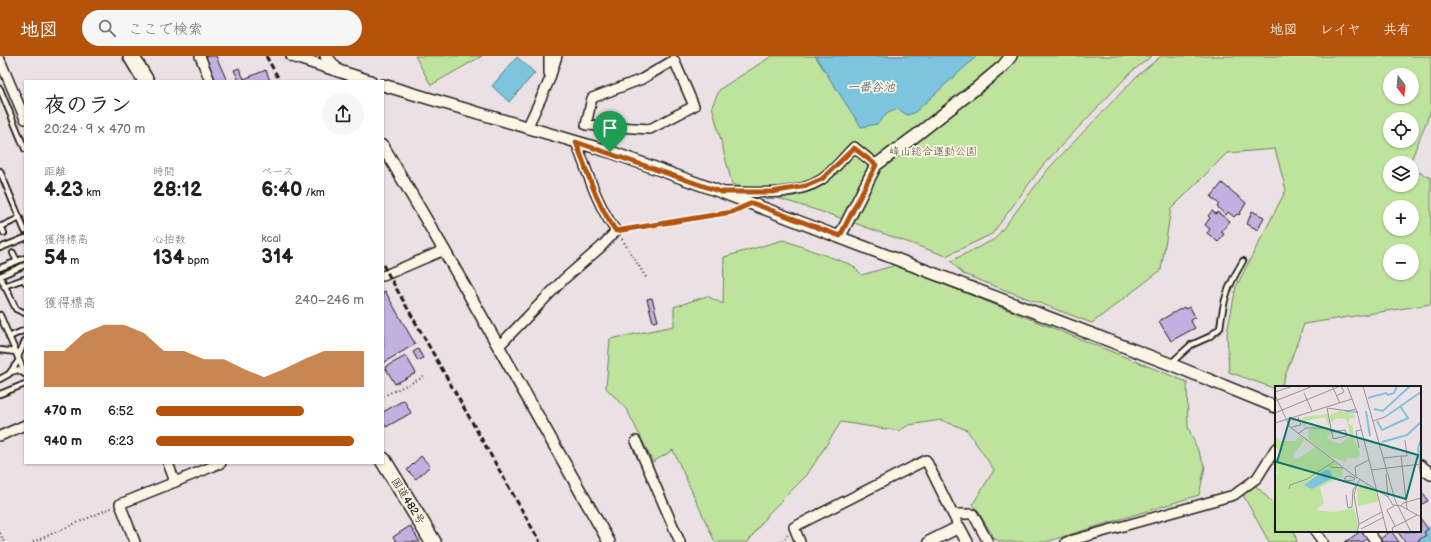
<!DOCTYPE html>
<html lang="ja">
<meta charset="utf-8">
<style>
:root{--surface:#fff;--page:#f6f6f6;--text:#202124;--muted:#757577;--accent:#b45309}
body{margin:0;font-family:"Balsamiq Sans","Klee One",sans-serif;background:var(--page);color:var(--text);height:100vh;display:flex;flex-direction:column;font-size:15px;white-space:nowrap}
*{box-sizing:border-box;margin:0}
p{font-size:13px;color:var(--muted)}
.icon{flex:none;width:22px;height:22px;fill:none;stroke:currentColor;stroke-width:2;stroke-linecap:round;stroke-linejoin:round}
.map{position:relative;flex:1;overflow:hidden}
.panel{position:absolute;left:24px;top:24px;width:360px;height:384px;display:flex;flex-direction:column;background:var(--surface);border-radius:0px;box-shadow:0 1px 3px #0004}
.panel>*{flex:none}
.needle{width:26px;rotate:164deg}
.controls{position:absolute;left:1383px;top:12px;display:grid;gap:8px}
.controls a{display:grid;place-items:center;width:36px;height:36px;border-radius:50%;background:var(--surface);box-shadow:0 1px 3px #0004;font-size:20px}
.pin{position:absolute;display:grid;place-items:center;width:34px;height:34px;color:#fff;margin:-41px -17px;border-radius:50% 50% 50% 0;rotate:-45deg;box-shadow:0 0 4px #0007}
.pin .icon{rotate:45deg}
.round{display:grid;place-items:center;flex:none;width:42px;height:42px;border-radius:21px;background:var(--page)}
.head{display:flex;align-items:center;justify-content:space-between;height:68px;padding:0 20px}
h1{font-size:22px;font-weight:600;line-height:30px}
.stats{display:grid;grid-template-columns:repeat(3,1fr);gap:6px;height:68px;padding:4px 20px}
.stats div{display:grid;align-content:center}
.stats b{font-size:20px;font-weight:600}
.stats small{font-size:11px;font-weight:400}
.stats p{font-size:11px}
.chart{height:112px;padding:8px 20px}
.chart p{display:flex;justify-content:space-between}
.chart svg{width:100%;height:72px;margin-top:4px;fill:var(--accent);opacity:.7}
ul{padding:0 20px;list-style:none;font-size:13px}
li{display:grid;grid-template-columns:64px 48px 1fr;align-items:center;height:30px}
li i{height:10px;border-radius:5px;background:var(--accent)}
header{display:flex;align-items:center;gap:24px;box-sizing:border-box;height:56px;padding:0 20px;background:var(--accent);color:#fff}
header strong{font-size:19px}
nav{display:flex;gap:22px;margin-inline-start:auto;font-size:14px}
.search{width:280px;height:36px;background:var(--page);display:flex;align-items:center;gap:10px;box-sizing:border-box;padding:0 14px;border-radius:22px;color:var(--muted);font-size:15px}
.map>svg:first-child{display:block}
</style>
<header>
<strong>地図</strong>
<div class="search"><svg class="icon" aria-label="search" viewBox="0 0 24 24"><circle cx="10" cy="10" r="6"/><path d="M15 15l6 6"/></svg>ここで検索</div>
<nav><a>地図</a><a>レイヤ</a><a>共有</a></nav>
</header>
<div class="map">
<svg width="1431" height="486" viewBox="0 0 1431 486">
<rect width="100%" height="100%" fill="#ebe0e4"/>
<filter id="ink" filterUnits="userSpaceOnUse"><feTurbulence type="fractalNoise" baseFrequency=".025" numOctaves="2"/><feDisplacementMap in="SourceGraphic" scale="8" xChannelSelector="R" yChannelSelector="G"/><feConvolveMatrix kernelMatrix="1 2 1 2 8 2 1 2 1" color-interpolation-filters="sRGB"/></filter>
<g filter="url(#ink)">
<g fill="#bee39d" stroke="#6d805c" fill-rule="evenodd">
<polygon points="415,0 482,0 431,29"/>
<polygon points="772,0 1152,0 1131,16 1043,109 992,178 946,200 832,159 732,128 712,50 720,33"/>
<path d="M1161,0H1431V54L1410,107H1390V129H1412V113L1431,122V248L1304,268L1281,331H1276V333L1229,316L1227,277L1236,231L1286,134L1275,93L1227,97L1171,153L1161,214L1092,267L963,218L951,205L995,183L1049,112L1136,21ZM1390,19H1412V41H1390ZM1390,63H1412V85H1390ZM1390,151H1412V173H1390ZM1390,195H1412V217H1390Z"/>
<polygon points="783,184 852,209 862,219 896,209 1187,326 1188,371 1205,411 1199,439 1046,486 1002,486 995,483 973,448 994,414 967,374 941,364 909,369 899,375 841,366 807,419 768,458 748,486 715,486 673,394 653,406 627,354 606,332 610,283 674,270 674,251 707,240 723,248 724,201"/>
<polygon points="1255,429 1276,450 1276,475 1294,475 1297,486 1269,486 1242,437"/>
</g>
<g fill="#7dc4de" stroke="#568190">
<polygon points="815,0 977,0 914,57 907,59 898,53 888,57 877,68 861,71"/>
<polygon points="517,1 535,17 509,46 492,30"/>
</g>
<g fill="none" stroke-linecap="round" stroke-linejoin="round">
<polyline stroke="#7dc4de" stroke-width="19" points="1422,486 1431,480"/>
</g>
<g fill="#c2b0e1" stroke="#1c1c1c">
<polygon points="199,0 216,0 227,25 210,25"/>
<polygon points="239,12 244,23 245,25 239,25 234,14"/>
<polygon points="266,14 270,25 245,25 244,23"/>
<polygon points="1222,127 1246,147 1239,159 1237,158 1234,161 1228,156 1226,159 1217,151 1219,148 1211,141"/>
<polygon points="1212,155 1216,158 1217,156 1230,165 1221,176 1224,178 1218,186 1207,177 1210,173 1205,169 1210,162 1208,160"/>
<polygon points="1252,155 1264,161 1258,174 1247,168"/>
<polygon points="385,235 415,288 383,307 383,236"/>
<polygon points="652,242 658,265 653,266 647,243"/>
<polygon points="1184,251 1185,253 1190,251 1195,261 1190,264 1195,272 1171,285 1159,265"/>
<polygon points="418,293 423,302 418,305 413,296"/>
<polygon points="406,300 416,317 395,328 385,311"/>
<polygon points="404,344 411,357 386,371 383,366 383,356"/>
<polygon points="421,400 430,410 416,423 407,414"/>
<polygon points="1420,433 1428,445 1420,449"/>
<polygon points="1420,462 1428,473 1424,476 1426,479 1416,486 1405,486 1398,476 1420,475"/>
<polygon points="410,470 420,486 397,486 393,481"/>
<polygon points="1361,475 1367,483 1362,486 1345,486"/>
<polygon points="1391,475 1399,486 1382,486 1380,483"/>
</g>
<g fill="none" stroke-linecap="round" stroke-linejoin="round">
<g stroke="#1c1c1c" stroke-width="8">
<g id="service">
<polyline points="0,33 25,93"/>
<polyline points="0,115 25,175"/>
<polyline points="1,170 4,177"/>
<polyline points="0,171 20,162"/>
<polyline points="0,192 25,182"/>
<polyline points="13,197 17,205"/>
<polyline points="0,212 25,202"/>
<polyline points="0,220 16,253 25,257"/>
<polyline points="0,220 25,209"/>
<polyline points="4,230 24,223 25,226"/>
<polyline points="0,259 25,318"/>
<polyline points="9,281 25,274"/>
<polyline points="0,294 16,296"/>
<polyline points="18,301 25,285"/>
<path d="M1170,308L1191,289L1209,281L1220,272C1224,241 1227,232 1243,205"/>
<polyline points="11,316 18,314 25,318"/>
<polyline points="0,323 9,318 19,304"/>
<polyline points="0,338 25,328"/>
</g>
</g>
<g stroke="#1c1c1c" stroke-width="12">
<g id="minor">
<polyline points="200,0 210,25"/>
<polyline points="549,0 549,17"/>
<polyline points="0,4 25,63"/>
<polygon points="674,4 694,50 650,73 586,69 592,42 642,23"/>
<polyline points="610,70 611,96"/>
<polyline points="527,72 549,25 557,0"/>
<path d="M724,136C756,136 793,141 821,124C833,116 844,101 854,91L876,109"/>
<polyline points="383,220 444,194"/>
<path d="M498,291L564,223L601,191L616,175C597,149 587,115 576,86"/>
<polyline points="0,380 25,369"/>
<polyline points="636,385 680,486"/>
<polyline points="175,426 221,407"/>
<polyline points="953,458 973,458 988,486"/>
<polyline points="1315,475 1323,486"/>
<polyline points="1368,475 1376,486"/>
<polyline points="135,486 120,448 175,426 168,407"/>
<polyline points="800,486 794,471 926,404 959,471"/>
<polyline points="1066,486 1234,439 1257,422 1276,392"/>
</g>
</g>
<g stroke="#1c1c1c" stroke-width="14">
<g id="tertiary">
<polyline points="292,0 370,25"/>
<polyline points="326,0 338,15"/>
<polyline points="383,29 611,96 721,136 1170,308 1276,351"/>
<polyline points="383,90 444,194 609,486"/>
<polyline points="840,180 876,109 914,81 979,30 1003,10 1011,0"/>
<polyline points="1420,410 1431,418"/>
<polyline points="929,486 959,471 967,486"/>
</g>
</g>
<g stroke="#1c1c1c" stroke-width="18">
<g id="trunk">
<polyline points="131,0 146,25"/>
<polyline points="383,404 433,486"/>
</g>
</g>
<g stroke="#1c1c1c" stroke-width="2" stroke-dasharray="1 3" stroke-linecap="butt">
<polyline points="624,173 736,154"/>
<polyline points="622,183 647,223"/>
<polyline points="383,340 424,321"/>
<polyline points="0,477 4,486"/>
<polyline points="33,486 111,452"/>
<polyline points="782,486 788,478"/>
</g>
<use href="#service" stroke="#fcf5e5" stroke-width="4.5"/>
<use href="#minor" stroke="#fcf5e5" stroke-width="9"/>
<use href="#tertiary" stroke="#fcf5e5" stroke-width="11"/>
<use href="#trunk" stroke="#fcf5e5" stroke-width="15"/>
<g stroke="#1c1c1c" stroke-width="3" stroke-dasharray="6 3" stroke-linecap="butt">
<polyline points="266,0 280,25"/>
<polyline points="383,209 540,486"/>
</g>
</g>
</g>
<g fill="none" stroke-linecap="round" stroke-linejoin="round" filter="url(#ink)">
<g stroke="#fff" stroke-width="8">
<path id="route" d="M576,86L721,136H772L806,130L822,123L854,92L876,109L840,180L752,147L732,156L616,175C597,149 587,115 576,86Z"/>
</g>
<use href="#route" stroke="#b45309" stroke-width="5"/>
</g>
<g text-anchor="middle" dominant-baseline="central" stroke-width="3.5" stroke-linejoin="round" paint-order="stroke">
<g font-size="11" fill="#4d5843" stroke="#fcf5e5">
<text x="933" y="95">峰山総合運動公園</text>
</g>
<g font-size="11" fill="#1c1c1c" stroke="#fcf5e5">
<text transform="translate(408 445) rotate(58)">国道482号</text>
</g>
<g font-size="12" font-style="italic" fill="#3e5760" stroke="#fcf5e5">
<text x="871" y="31">一番谷池</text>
</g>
</g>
<g transform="translate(1275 330)">
<rect width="146" height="146" fill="#ebe0e4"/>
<path d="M64,25L79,28L80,32H75L73,37L76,40L78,38V50L85,67L83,72H72L71,76L56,71L33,53L34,43L52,42L55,48L52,50L54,54L65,58L76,50L71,33L61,32L56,37L55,29ZM53,28L55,43L50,31L29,35L31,42L27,38L28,31ZM25,50L29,53L28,56L19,68V72L23,73L40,61L68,83L67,91L45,101L49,117L41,124L59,126L79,122L83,138L81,146H0V88L4,87L0,85V73L7,67L0,61V55L1,51L6,55H20ZM93,99L94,104H100L104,115L83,120L82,102Z" fill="#bee39d"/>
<path d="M50,84H55L58,92L37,103L29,99Z" fill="#7dc4de"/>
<path fill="none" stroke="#7dc4de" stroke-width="2" d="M93,12L111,7L113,9L119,7L122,0M99,23L108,25L135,0M70,25L83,26M91,25L95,50M110,31L146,6M102,35L107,44L133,32L125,20M107,56L132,49L146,36M145,78L143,62L146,53"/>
<path fill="none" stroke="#989294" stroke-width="1" d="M57,0L65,17M72,0L82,26L112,146M88,0L120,114L136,146M0,6L18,0M29,7L37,25M0,9L15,41L78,89L113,111L118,119L126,120L146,131M61,10L69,6L66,0M0,15L38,0M0,27L65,0M98,35L110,31M0,37L77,13M17,41L26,39L23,31M57,46L70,44L72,50L58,53L52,22L73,25L81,23M24,47L31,42H52L57,47M130,54L132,70H126L132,123M84,62L81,45L86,44M109,72L126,70M144,79L146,93M55,81L68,82M96,84L146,78M111,88L113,111M74,90L80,92L79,94L70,95V91ZM81,90L80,81L94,74M82,98L79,109L84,138M14,103L15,99L32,93L60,75M71,109L73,122L77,121L78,104L85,93M119,120L112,124L120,140M126,120L128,117L146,112M86,143L109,131M82,146L84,138L107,126M118,146L117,142L142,129"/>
<path fill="#0f766e" fill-opacity="0.15" stroke="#0f766e" stroke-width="2" d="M15,32L143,69L131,113L2,76Z"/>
<rect width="146" height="146" fill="none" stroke="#1c1c1c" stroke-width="2"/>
</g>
</svg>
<div class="controls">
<a><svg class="needle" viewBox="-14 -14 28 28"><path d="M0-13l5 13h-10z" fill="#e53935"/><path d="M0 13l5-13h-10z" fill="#757577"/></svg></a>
<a><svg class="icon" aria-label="locate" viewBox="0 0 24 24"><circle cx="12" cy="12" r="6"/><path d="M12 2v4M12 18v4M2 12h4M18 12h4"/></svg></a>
<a><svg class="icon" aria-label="layers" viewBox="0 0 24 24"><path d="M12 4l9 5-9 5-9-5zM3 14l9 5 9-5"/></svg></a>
<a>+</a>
<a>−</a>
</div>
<div class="pin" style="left:610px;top:96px;background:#1e9e55"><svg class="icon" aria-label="arrive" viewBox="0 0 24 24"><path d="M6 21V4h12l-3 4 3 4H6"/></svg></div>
<section class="panel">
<div class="head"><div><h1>夜のラン</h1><p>20:24 · 9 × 470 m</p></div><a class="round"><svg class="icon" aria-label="share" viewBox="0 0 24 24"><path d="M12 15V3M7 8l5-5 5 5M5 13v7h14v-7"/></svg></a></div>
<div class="stats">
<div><p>距離</p><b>4.23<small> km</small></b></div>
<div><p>時間</p><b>28:12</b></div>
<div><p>ペース</p><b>6:40<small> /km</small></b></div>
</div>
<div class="stats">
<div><p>獲得標高</p><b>54<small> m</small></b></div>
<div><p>心拍数</p><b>134<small> bpm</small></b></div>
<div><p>kcal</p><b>314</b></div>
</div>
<div class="chart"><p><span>獲得標高</span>240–246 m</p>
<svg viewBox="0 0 160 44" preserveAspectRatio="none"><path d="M0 44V22L10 22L20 11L30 6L40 6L50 11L60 22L70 22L80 27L90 27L100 33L110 38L120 33L130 27L140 22L150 22L160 22V44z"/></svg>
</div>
<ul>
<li><b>470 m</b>6:52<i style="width:71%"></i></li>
<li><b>940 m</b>6:23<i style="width:95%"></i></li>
</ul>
</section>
</div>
